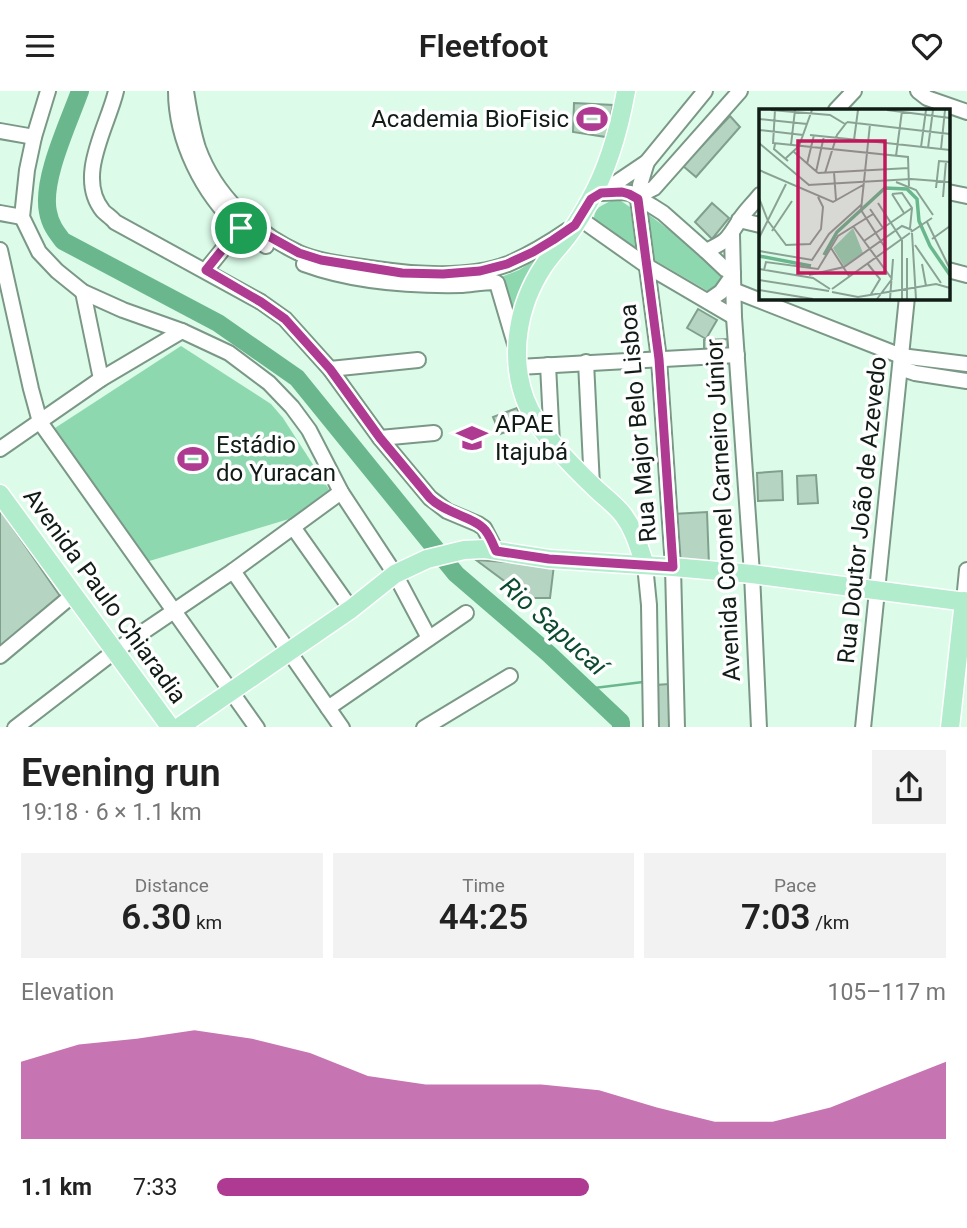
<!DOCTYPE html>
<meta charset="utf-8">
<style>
:root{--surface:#fff;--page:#f2f2f2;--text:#222;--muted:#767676;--accent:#af3a92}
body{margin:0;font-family:Roboto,sans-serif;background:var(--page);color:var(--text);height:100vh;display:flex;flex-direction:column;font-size:26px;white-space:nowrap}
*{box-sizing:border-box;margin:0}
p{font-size:23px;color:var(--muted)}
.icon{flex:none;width:38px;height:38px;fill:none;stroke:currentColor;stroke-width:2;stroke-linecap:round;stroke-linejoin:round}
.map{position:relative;height:636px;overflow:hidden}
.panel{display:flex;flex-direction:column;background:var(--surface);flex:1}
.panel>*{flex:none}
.pin{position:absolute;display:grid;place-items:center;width:60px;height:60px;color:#fff;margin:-30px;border:4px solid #fff;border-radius:50%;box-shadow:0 2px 7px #0007}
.round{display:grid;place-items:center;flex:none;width:74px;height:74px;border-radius:0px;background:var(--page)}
.overview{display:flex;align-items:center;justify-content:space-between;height:119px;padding:0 21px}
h1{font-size:38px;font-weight:600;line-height:52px}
.stats{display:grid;grid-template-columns:repeat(3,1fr);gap:10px;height:119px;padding:7px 21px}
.stats div{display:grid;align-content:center;border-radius:0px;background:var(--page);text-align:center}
.stats b{font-size:35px;font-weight:600}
.stats small{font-size:19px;font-weight:400}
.stats p{font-size:19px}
.chart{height:196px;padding:14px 21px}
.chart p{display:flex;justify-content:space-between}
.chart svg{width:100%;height:126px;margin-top:7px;fill:var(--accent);opacity:.7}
ul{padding:0 21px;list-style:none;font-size:23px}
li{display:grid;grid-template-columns:112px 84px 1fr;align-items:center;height:52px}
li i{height:18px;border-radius:9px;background:var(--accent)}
header{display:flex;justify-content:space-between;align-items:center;height:91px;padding:0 21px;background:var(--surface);font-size:32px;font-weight:600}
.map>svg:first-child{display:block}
</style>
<header><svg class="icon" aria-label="menu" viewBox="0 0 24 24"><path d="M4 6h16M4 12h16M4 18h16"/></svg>Fleetfoot<svg class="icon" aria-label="heart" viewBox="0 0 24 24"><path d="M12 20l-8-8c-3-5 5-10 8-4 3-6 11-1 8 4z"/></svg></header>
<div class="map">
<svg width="967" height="637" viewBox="0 0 967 637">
<rect width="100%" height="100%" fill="#dcfbe9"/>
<g fill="#8ed8af">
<path d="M611,110H621L630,116L637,163L594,134C593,119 597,116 611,110Z"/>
<polygon points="644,120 726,182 724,195 713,203 651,167"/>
<polygon points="541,165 514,236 499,187 519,179"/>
<polygon points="181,255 271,313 283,327 330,400 299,425 146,471 55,337"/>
</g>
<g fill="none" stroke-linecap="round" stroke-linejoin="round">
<polyline stroke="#6ab78e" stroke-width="2.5" points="586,598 643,591"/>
<path stroke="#6ab78e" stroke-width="18" d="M80,0C69,31 41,89 48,121C50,133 56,141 63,150L218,232L297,287L456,483L549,563L621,631V637"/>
</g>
<g fill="#b6d4c2" stroke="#829f8e" stroke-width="2">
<polygon points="574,12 613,14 606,46 573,41"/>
<polygon points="730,25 740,36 696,86 683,75"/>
<polygon points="712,112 729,127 712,148 695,131"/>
<polygon points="698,218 717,229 706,248 687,237"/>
<polygon points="729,248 729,261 704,262 704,249"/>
<polygon points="517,317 524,335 500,343 493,326"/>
<polygon points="782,380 783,409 758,410 757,382"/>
<polygon points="816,384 818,412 798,413 797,385"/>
<polygon points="0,418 62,508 0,559"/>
<polygon points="707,421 709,474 678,471 673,423"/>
<polygon points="476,469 554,474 550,507 527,507"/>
<polygon points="669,593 670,637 654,637 655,594"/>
</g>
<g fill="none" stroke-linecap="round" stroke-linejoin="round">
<g stroke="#7b9887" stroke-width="18">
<g id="minor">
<polyline points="48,0 34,46 27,79 22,126 39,161 57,180 83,201 123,219 182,240 229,262 269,292 292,316 309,339 341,401 395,483 429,547"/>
<path d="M116,0C108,35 75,86 103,120C107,124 112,127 115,131L261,211L285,228L330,278L380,347L430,407L447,420L478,433L484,437L496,460"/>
<path d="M176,0C176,50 203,103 239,136C247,143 257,149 266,155"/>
<path d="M186,0C189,19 192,38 198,57C215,104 254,141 299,162C322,172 351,174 376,178C417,184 469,188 508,173C529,164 549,152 568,139"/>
<polyline points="918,0 927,7 967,21"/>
<polyline points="836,19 854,0"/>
<polyline points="0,40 34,46"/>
<polyline points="647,71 640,94 638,108 659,268 673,476 677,637"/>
<polyline points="604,100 647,71 705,0"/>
<polyline points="948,101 967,105"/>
<polyline points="601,102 622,101 630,102 652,115 663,122 706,160 725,178 733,182"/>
<polyline points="639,103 648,100 654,97 740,0"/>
<polyline points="0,122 22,126"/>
<polyline points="579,127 647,175 734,226"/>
<polyline points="739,129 760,134"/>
<polyline points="732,144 734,226 752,483 759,637"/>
<polyline points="0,159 31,298 40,331 257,637"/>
<path d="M706,160C727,150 727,149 739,130C744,121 753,113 760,104"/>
<path d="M304,173C353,191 410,195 462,194C473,193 484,191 495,191L497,192L515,253"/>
<polyline points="206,179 245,131"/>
<polyline points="948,179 967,184"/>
<polyline points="733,199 901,265 967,273"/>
<polyline points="83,201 101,288"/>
<polyline points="708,210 721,201 733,184"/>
<polyline points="586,271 592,395"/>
<polyline points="548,274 552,352"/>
<polyline points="518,276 737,264"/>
<polyline points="900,277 915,282 967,290"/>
<polyline points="330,278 418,269"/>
<polyline points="380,347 434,342"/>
<polyline points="0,358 101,288 182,240"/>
<polyline points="293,436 351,518"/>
<polyline points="645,474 649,514 651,637"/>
<polyline points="233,480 342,637"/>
<polyline points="964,510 967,479"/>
<polyline points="0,565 74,503"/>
<polyline points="328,617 466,522"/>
<polyline points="15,637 115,560 233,480 341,401"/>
<polyline points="424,637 510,585"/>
<polyline points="863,637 907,206"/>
</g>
</g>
<g stroke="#fff" stroke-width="21">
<g id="major">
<path d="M626,0C619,39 609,76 589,111C582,123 575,136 566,147C559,156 550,165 543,176C518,214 509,264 525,308C537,340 569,372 594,396C604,406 616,414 624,425C635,440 639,457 645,474"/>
<polyline points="0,403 171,637"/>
<polyline points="178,637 351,518 395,483 427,468 464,459 485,458 549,468 673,476 752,483 967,511"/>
<polyline points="950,637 964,510"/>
</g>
</g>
<use href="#minor" stroke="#fff" stroke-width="14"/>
<use href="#major" stroke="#b1eccd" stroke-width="18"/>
</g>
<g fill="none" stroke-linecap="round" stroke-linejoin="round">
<g stroke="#fff" stroke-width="14">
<path id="route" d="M622,101L629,103L638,108L659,268L673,476L549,468L496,460C493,453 490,445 485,439C475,426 446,423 430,407L380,347L330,278L285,228L261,211L206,179L247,128L263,142L299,162L321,169L402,182L443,183L480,180L507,173L533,161L553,149L575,134L591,108L601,102Z"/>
</g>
<use href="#route" stroke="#af3a92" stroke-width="9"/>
</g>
<defs>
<g id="stadium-bare" transform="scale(2.415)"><path d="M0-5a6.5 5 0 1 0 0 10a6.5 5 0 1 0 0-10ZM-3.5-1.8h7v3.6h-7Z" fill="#af3a92" stroke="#fff" stroke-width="2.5" paint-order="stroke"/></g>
<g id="school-bare" transform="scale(2.415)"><path d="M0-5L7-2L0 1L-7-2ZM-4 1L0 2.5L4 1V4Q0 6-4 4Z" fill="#af3a92" stroke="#fff" stroke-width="2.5" paint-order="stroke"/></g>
</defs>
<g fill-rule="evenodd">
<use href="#stadium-bare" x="592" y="28"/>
<use href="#school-bare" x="472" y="347"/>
<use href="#stadium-bare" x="193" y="368"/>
</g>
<g text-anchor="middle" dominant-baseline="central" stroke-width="7" stroke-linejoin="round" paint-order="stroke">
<g font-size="24" fill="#101c15" stroke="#fff" text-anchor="start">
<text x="569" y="28" text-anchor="end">Academia BioFisic</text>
<text x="495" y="333">APAE<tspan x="495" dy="28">Itajubá</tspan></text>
<text x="216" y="354">Estádio<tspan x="216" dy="28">do Yuracan</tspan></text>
</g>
<g font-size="24" fill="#101c15" stroke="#fff">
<text transform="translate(638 332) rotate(-95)">Rua Major Belo Lisboa</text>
<text transform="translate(723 419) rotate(-93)">Avenida Coronel Carneiro Júnior</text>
<text transform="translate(862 419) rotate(-84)">Rua Doutor João de Azevedo</text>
<text transform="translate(105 505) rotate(54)">Avenida Paulo Chiaradia</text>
</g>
<g font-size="26" font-style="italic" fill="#0c4b30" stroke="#fff">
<text transform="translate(554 535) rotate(42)">Rio Sapucaí</text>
</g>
</g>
<g transform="translate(759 18)">
<rect width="191" height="191" fill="#dcfbe9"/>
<path d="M94,119L104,144L85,157L74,139Z" fill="#8ed8af"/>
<path fill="none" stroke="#6ab78e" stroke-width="3.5" d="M65,146L78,123L126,79L148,80L158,90L160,112L171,137L191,166M0,147L52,157"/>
<path fill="none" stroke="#8aa294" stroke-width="2" d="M12,1L71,6L86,15M128,1L191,9M0,10L48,15M88,13L191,25M111,15L102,101L127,140M0,21L44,26M51,26L109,32M95,31L99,1M109,32L191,41M0,34L50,76M14,34L149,48L150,77M14,35L16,1M16,35L15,40L29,52M32,36L36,1M162,38L167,1M169,39L174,1M182,40L186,1M35,43L59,64M137,47L143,2M27,49L40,37L53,1M48,55L55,26M0,61L74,93L104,76M57,63L65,27M75,63L77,91M59,64L150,59M66,64L78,26L88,13M137,73L157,81L174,106M49,76L152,70L191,73M177,79L180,52L191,53M133,85L143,84L153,99L151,119M133,85L145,104M184,88L187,52M0,89L9,112M119,94L143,131V190M111,100L124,119M9,112L27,136L51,135L62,120L64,98L59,88M168,113L191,160M94,117L133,170M13,122L33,92M152,123L173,109M153,124L157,190M0,129L27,75M173,130L191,117M105,132L153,99M156,136L182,174M72,139L90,167M0,142L53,151L70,125L102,96M148,149V190M108,154L121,170L112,185M163,155L167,177M0,160L54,169L71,180M5,161L7,153L59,160L79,127L114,105M50,166L85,158L143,117L153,121M0,171L70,182M73,180L151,124M0,181L54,190M73,183L99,188L177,175L191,179M118,190L133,170M131,190L134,150"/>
<path fill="#c2185b" fill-opacity="0.15" stroke="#c2185b" stroke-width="3.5" d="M39,32H126V164H39Z"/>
<rect width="191" height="191" fill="none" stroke="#101c15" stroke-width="3.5"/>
</g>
</svg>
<div class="pin" style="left:241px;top:137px;background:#1e9e55"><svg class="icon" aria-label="arrive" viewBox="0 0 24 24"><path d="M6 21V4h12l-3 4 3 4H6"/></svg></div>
</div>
<section class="panel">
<div class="overview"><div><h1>Evening run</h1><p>19:18 · 6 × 1.1 km</p></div><a class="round"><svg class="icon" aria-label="share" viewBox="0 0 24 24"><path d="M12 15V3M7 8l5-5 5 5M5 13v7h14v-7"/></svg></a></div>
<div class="stats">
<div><p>Distance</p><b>6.30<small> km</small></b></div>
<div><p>Time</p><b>44:25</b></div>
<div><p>Pace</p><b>7:03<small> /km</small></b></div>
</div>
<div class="chart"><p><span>Elevation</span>105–117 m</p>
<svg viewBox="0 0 160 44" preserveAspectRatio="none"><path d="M0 44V17L10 11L20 9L30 6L40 9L50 14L60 22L70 25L80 25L90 25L100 27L110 33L120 38L130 38L140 33L150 25L160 17V44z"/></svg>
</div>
<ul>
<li><b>1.1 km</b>7:33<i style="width:51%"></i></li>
</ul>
</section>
